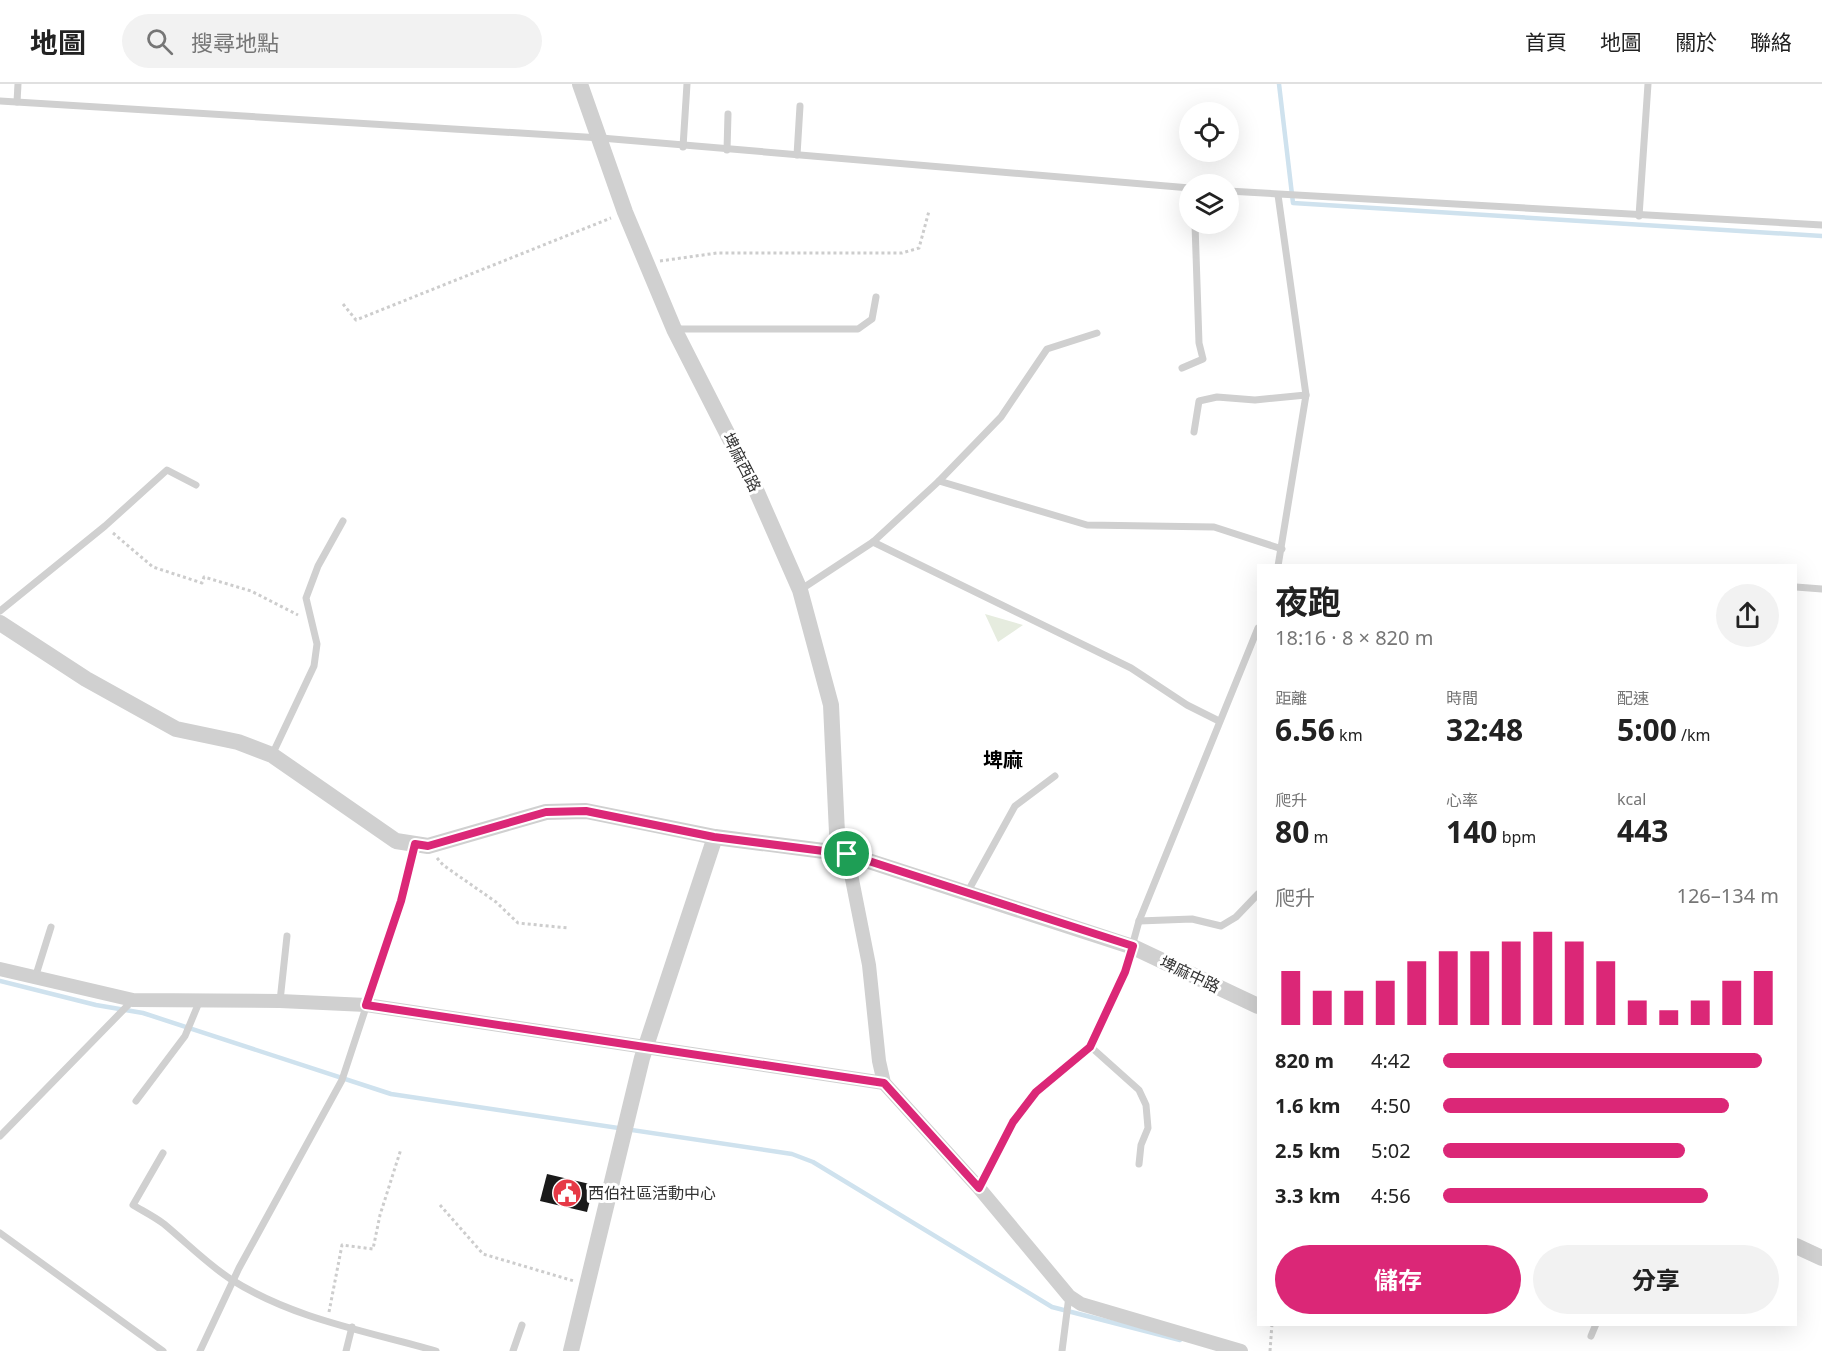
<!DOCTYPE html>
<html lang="zh-TW">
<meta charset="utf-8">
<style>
:root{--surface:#fff;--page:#f2f2f2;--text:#222;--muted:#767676;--line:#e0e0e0;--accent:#db2777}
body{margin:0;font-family:"Noto Sans","Noto Sans TC",sans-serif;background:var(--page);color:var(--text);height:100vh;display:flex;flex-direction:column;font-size:22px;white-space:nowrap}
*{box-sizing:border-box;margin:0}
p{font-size:20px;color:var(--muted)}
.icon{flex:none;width:33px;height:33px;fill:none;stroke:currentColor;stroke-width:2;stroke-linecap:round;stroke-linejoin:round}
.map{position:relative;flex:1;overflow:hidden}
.details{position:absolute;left:1257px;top:480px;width:540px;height:762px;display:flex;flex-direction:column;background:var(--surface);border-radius:0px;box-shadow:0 6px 24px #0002}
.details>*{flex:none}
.controls{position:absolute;left:1179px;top:18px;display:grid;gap:12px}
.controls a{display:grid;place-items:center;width:60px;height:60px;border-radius:50%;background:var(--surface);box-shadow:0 6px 24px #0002;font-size:30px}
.pin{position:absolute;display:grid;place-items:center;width:51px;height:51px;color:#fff;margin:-26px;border:3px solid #fff;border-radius:50%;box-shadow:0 2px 6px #0007}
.round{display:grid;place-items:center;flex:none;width:63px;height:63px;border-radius:32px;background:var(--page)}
.summary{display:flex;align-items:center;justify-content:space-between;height:102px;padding:0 18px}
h1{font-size:33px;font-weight:700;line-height:45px}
.figures{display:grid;grid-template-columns:repeat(3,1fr);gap:9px;height:102px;padding:6px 18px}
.figures div{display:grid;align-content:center}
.figures b{font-size:30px;font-weight:700}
.figures small{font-size:16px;font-weight:400}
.figures p{font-size:16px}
.chart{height:168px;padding:12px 18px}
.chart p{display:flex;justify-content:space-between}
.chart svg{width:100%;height:108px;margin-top:6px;stroke:var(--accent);stroke-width:6}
.primary-button{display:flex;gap:12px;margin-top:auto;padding:12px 18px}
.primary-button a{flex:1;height:69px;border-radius:36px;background:var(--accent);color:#fff;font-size:24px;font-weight:700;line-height:69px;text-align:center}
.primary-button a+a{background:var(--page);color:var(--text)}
ul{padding:0 18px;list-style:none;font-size:20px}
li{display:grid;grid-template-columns:96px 72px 1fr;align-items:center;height:45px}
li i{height:15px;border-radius:8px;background:var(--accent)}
header{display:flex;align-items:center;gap:36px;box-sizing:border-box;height:84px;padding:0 30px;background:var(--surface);border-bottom:2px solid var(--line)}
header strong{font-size:28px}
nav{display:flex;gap:33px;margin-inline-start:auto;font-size:21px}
.search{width:420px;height:54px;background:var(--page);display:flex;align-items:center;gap:15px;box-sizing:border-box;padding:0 21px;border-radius:33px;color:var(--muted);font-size:22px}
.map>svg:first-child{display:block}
</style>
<header>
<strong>地圖</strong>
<div class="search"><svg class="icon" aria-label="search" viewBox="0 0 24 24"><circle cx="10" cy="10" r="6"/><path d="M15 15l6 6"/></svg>搜尋地點</div>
<nav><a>首頁</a><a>地圖</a><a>關於</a><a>聯絡</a></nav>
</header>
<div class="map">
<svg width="1822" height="1267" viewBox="0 0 1822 1267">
<rect width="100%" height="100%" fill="#fff"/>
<polygon fill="#e6ecdf" points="985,530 1023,541 998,558"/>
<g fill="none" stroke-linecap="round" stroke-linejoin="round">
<g stroke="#cfe2ee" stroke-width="4.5">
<polyline points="1279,0 1293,119 1822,152"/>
<polyline points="0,897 96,921 143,929 391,1010 792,1070 813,1078 1052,1223 1180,1256"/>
</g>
</g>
<polygon fill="#1a1a1a" points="547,1090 594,1101 587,1128 540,1117"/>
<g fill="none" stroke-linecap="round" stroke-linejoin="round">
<g stroke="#cdcdcd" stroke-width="3" stroke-dasharray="3 3" stroke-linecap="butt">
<polyline points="660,177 717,169 902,169 919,164 929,127"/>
<polyline points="343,220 356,236 611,134"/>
<polyline points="113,449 153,483 202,499 204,493 251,507 298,531"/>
<polyline points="437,774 443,781 496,818 518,839 568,844"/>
<polyline points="440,1121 483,1170 574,1197"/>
<polyline points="329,1228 342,1161 373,1165 380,1131 401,1065"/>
<polyline points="1270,1267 1272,1240"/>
</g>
<g stroke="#d0d0d0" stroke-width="7">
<polyline points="0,17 601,54 1190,104"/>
<polyline points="17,18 18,0"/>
<polyline points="683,63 687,0"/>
<polyline points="727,66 728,30"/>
<polyline points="797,71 800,22"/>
<polyline points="1228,107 1822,141"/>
<polyline points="1639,132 1648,0"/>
<polyline points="674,245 858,245 872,235 876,213"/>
<polyline points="1182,284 1203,275 1199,259 1195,140"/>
<polyline points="1194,348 1199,317 1217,313 1255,316 1306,311"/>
<polyline points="939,397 1001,333 1047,265 1097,249"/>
<polyline points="873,458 1131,584 1187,621 1219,637"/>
<polyline points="1278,482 1306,311 1278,111"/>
<polyline points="1796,503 1822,505"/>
<polyline points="800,506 873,458 939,397 1087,441 1214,443 1282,465"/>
<polyline points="0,527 105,442 167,386 196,401"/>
<polyline points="272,671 314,582 317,560 306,514 318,482 343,437"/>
<polyline points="967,809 1015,722 1055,692"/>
<polyline points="1139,837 1192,835 1221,842 1236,833 1258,810"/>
<polyline points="35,894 51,843"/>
<polyline points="280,917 287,852"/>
<polyline points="1091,963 1139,1006 1146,1021 1148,1044 1141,1061 1139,1080"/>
<polyline points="136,1017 185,952 200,916"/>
<polyline points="0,1052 132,917"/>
<path d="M163,1069L133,1121C143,1127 155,1133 164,1140C187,1159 207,1180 232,1196C294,1235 366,1247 436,1267"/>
<polyline points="979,1104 1013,1038 1036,1008 1091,963 1125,888 1139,837 1258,544"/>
<polyline points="0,1149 163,1267"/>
<polyline points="1591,1252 1596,1240"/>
<polyline points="200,1267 239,1184 342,996 401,817 415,760"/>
<polyline points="346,1267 352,1243"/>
<polyline points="513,1267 522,1241"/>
<polyline points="1062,1267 1069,1212"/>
</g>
<g stroke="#d0d0d0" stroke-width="14">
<polyline points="847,770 869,881 879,977 884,999 979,1104 1069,1212 1081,1220 1241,1267"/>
<polyline points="0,885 133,916 280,917 366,921 884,999"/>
</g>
<g stroke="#d0d0d0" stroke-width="16">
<polyline points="580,0 625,128 674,245 756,406 800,506 831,621 837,749 847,770"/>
<polyline points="0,539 86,595 176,645 238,658 272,671 396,757 428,762 546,728 586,727 715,753 847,770 1133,863 1258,922"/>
<polyline points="1796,1162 1822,1174"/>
<polyline points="571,1267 642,974 715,753"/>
</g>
</g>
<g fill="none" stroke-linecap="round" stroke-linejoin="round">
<g stroke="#fff" stroke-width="12">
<polygon id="route" points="586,727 714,753 847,770 1133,862 1125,888 1090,963 1036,1008 1013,1038 979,1104 884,999 366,921 401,817 415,760 428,762 546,728"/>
</g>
<use href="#route" stroke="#db2777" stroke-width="8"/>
</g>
<defs>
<g id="civic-disc" transform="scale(1.5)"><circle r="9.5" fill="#e63946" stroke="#fff"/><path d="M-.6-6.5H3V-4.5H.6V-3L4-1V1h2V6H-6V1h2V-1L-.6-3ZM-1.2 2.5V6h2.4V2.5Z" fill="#fff"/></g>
</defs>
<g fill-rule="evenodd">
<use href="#civic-disc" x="567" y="1109"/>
</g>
<g text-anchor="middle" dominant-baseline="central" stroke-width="6" stroke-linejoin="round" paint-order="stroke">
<g font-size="16" fill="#333" stroke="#fff">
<text transform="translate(742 378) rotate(63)">埤麻西路</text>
<text transform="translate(1190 890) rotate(25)">埤麻中路</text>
</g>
<g font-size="16" fill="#333" stroke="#fff" text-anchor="start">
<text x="588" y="1109">西伯社區活動中心</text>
</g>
<g font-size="20" font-weight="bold" fill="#000" stroke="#fff">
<text x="1003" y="675">埤麻</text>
</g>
</g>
</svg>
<div class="controls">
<a><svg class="icon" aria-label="locate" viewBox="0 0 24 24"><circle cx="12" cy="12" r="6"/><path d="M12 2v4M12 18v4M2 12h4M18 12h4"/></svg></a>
<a><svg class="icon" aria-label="layers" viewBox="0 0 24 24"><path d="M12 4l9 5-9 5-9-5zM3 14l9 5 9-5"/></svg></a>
</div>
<div class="pin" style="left:847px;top:770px;background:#1e9e55"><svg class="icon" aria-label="arrive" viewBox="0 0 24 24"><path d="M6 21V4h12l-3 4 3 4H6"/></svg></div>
<section class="details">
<div class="summary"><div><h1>夜跑</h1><p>18:16 · 8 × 820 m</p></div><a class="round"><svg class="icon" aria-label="share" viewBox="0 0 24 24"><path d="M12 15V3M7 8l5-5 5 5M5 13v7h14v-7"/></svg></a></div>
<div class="figures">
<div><p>距離</p><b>6.56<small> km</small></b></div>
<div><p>時間</p><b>32:48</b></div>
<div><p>配速</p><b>5:00<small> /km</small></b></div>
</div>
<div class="figures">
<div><p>爬升</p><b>80<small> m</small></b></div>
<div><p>心率</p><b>140<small> bpm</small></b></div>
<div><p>kcal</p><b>443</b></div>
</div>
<div class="chart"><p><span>爬升</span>126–134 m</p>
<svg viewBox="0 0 160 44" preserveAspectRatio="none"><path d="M5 44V22M15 44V30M25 44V30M35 44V26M45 44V18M55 44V14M65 44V14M75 44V10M85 44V6M95 44V10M105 44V18M115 44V34M125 44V38M135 44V34M145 44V26M155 44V22"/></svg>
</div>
<ul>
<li><b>820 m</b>4:42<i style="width:95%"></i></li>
<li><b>1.6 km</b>4:50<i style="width:85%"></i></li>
<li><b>2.5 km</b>5:02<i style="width:72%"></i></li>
<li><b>3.3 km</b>4:56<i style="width:79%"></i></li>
</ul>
<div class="primary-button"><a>儲存</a><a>分享</a></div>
</section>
</div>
